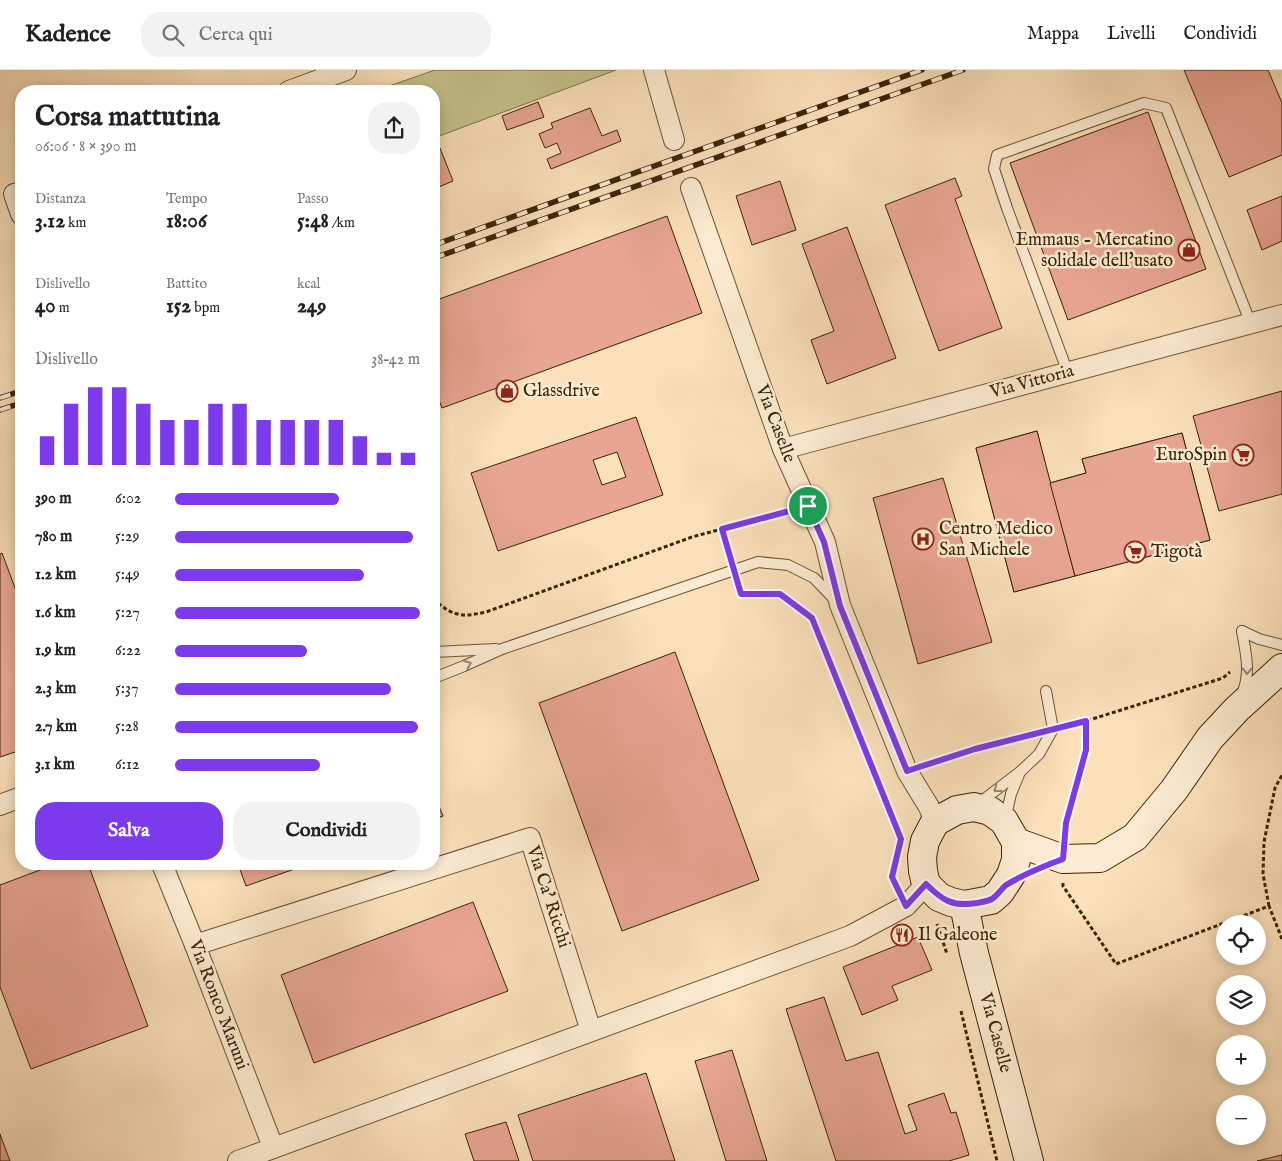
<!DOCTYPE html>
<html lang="it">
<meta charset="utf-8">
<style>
:root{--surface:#fff;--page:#f2f2f2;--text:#202124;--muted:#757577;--line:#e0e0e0;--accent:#7c3aed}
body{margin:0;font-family:"IM FELL English",serif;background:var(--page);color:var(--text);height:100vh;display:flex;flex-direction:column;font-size:19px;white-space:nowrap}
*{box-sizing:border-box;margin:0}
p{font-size:16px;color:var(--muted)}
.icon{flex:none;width:28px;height:28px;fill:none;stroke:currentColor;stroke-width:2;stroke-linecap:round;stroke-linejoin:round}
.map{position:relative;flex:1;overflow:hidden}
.details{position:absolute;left:15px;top:15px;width:425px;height:785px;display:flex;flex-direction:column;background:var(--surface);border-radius:20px;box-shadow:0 2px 12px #0003}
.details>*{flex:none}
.buttons{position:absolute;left:1216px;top:845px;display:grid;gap:10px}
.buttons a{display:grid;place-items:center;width:50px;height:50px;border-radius:50%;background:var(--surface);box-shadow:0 2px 12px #0003;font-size:25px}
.pin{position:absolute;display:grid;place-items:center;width:42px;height:42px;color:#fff;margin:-21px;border:2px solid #fff;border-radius:50%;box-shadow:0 1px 5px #0007}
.round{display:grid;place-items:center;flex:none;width:52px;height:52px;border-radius:20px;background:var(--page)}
.summary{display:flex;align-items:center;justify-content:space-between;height:85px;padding:0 20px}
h1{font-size:28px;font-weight:700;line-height:38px}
.stats{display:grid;grid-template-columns:repeat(3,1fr);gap:8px;height:85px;padding:5px 20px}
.stats div{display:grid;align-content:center}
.stats b{font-size:21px;font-weight:700}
.stats small{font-size:14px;font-weight:400}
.stats p{font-size:14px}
.chart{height:140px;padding:10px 20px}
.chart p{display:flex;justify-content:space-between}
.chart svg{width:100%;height:90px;margin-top:5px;stroke:var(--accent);stroke-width:6}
.action{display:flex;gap:10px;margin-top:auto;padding:10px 20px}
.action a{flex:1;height:58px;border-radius:20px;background:var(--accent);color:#fff;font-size:20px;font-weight:700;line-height:58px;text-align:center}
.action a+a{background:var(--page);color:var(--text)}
ul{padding:0 20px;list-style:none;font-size:16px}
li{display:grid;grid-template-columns:80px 60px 1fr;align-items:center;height:38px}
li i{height:12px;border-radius:6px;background:var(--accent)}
header{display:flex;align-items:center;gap:30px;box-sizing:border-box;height:70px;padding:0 25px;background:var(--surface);border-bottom:1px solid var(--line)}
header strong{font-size:24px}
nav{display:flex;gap:28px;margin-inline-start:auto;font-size:18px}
.search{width:350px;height:45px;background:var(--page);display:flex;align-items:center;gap:12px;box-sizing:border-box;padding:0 18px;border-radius:20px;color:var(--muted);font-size:19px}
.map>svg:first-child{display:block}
</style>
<header>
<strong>Kadence</strong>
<div class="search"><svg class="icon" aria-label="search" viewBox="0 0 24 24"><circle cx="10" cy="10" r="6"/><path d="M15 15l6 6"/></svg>Cerca qui</div>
<nav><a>Mappa</a><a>Livelli</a><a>Condividi</a></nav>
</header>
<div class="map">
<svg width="1282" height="1091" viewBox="0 0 1282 1091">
<rect width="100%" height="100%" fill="#fbe0ba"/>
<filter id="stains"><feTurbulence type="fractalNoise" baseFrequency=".004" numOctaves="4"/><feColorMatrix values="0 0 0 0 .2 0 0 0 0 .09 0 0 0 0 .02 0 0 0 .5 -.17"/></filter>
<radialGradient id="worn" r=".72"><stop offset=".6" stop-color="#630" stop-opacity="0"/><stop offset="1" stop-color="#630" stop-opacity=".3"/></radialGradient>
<polygon fill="#c5c18b" stroke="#807247" points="435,0 616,0 434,68 434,21 375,21"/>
<g fill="#e8a593" stroke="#3a2403" fill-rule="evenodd">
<polygon points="1184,0 1268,0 1282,33 1282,85 1229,107"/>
<polygon points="538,32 544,47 507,60 502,46"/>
<polygon points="590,38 602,66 617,60 621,71 551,99 547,89 561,83 557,73 545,78 539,64 553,58 551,53"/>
<polygon points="1148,42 1206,199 1068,250 1010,93"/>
<polygon points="440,78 453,111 434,119 434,81"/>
<polygon points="955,108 962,126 955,129 1002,258 939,281 885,135"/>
<polygon points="780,111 796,160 752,175 736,126"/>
<polygon points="1282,126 1282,171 1262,180 1247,140"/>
<polygon points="667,146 702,243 442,338 434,317 434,231"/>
<polygon points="847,157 896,288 827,314 811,270 834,261 802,174"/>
<polygon points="1282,321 1282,424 1219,441 1193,346"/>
<path d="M636,347L663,425L498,481L471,403ZM617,382L626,407L602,415L593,390Z"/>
<polygon points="1037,361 1050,413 1086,403 1082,389 1182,363 1210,470 1014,522 976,378"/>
<polygon points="1037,361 1075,506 1014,522 976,378"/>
<polygon points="1182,363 1210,470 1075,506 1050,413 1086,403 1082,389"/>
<polygon points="943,408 992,572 918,594 873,428"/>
<polygon points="2,483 21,534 21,680 0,687 0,484"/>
<polygon points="675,582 759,810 622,861 539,633"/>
<polygon points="434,724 443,746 434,749"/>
<polygon points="56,794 88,794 148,956 31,999 0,917 0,815"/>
<polygon points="238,794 309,794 246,816"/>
<polygon points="473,832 508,921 314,993 281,905"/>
<polygon points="918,867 932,900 892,916 898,930 862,945 843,897"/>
<polygon points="824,927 846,991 878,982 905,1064 917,1060 908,1035 944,1023 951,1043 956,1042 969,1085 949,1091 836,1091 786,939"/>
<polygon points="732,980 767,1091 726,1091 695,991"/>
<polygon points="646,1003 675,1091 533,1091 518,1045"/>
<polygon points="506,1052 519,1091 474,1091 465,1064"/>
<polygon points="0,1064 10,1091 0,1091"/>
<polygon points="1282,1085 1282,1091 1257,1091"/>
</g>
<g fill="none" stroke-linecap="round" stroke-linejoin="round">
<g stroke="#6a5331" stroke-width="12">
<g id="lane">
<polyline points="1068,303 1007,138 994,99 997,85 1144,33 1166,38 1251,254"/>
<path d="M1242,561C1246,584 1251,603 1242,624"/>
<polyline points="1242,561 1259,569 1282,575"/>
<polyline points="434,582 496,579"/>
<polyline points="434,608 464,596 502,579 758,492 788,495 814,508 835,530"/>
<polyline points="978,734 1021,701 1039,684 1053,659 1046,621"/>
<polyline points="1005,750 1011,724 1020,702"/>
</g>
</g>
<g stroke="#6a5331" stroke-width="22">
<g id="street">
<polyline points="654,0 674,70"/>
<polyline points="289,21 346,0"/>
<polyline points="691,118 783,379 825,472 840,535 907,701 929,737 935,752"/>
<polyline points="21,122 14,124 21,144"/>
<polyline points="783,379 1282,245"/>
<polyline points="0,735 21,727"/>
<polyline points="162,794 195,875 273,1077"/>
<polyline points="195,875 530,768 591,961"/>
<polyline points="238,1091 850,866 906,836 926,814"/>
</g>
</g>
<g stroke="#3a2403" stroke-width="30">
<g id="secondary">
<polygon points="974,737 990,741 1004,751 1016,772 1016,790 1011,805 1000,822 991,830 964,835 951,832 939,827 926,814 923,801 922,787 925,771 935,752 957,740"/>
<polyline points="1016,772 1063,789 1100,788 1135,767 1174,720 1210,668 1237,639 1282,598"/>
<polyline points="964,835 974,883 1029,1091"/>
</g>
</g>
<g stroke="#3a2403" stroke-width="3" stroke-dasharray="4 2.5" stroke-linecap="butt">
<polyline points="722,459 729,485"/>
<polyline points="738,515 741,525 780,524 812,549 900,765"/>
<path d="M434,528C437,533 442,536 446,539C460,548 471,545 486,542L692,467L789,441"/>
<polyline points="1068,655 1086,651 1223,608 1230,602"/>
<polyline points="928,694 975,679 1030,665"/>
<polyline points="1065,764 1066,753 1085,680 1086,651"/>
<polyline points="895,793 892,807 896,816"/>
<polyline points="1063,813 1063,816 1116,894 1269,836 1282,869"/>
<polyline points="1269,836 1263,804 1264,772 1275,718 1282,705"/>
<polyline points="937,854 947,884"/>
<polyline points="961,941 997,1091"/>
</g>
<use href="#lane" stroke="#fcebd2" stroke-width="10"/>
<use href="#street" stroke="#fcebd2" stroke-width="20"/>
<use href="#secondary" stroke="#fcebd2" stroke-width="28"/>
<g stroke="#3a2403" stroke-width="5.5">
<g id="rail">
<polyline points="434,175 922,0"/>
<polyline points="434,188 963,0"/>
<polyline points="0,328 21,321"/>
<polyline points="0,340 21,333"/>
</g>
</g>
<use href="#rail" stroke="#fcebd2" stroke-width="4" stroke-dasharray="11" stroke-linecap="butt"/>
</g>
<defs><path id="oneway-chevron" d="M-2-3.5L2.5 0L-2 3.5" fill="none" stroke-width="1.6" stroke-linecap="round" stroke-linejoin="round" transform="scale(1.25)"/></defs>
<g stroke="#9b886a">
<use href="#oneway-chevron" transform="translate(468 594) rotate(-24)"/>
<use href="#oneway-chevron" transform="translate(1247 601) rotate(91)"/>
<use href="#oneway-chevron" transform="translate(997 719) rotate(143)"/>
</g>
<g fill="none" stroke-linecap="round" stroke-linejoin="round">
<g stroke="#fff" stroke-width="10">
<path id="route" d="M808,436L824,472L840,536L907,701L975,679L1086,651V680L1066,753L1063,789C1044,796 1024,804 1006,815C1001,819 998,825 992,829C988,831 982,832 977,833C953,837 943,831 926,814L906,836L892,807L901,769L812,548L780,524H741L722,459Z"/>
</g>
<use href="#route" stroke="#7c3aed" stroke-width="6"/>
</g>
<defs>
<g id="shop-ring" transform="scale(1.125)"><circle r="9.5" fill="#fcebd2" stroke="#8f2418" stroke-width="1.5"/><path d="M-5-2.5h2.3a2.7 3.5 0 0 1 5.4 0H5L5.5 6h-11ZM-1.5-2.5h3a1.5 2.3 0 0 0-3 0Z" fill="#8f2418"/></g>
<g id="supermarket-ring" transform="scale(1.125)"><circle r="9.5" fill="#fcebd2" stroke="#8f2418" stroke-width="1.5"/><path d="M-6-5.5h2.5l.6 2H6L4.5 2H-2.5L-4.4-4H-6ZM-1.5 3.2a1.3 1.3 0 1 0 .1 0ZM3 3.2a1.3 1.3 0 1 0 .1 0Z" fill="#8f2418"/></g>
<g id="hospital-ring" transform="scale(1.125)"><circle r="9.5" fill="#fcebd2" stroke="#8f2418" stroke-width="1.5"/><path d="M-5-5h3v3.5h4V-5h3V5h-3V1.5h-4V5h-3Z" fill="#8f2418"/></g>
<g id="restaurant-ring" transform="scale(1.125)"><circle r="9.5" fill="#fcebd2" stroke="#8f2418" stroke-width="1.5"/><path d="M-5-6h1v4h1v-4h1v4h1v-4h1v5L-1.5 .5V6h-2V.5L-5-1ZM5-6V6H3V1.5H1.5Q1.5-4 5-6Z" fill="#8f2418"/></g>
</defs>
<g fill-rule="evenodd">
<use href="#shop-ring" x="1189" y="180"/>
<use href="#shop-ring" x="507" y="321"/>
<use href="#supermarket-ring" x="1243" y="385"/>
<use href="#hospital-ring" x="923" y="469"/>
<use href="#supermarket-ring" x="1135" y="482"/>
<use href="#restaurant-ring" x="902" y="865"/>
</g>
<g text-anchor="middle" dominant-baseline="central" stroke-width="5" stroke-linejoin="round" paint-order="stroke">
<g font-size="18" fill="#3a2403" stroke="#fcebd2" text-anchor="start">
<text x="1173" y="170" text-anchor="end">Emmaus - Mercatino<tspan x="1173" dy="21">solidale dell'usato</tspan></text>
<text x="523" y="321">Glassdrive</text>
<text x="1227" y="385" text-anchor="end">EuroSpin</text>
<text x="939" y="459">Centro Medico<tspan x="939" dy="21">San Michele</tspan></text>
<text x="1151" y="482">Tigotà</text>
<text x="918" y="865">Il Galeone</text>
</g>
<g font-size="18" fill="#3a2403" stroke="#fcebd2">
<text transform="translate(1032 312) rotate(-15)">Via Vittoria</text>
<text transform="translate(775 354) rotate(69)">Via Caselle</text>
<text transform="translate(548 827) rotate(72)">Via Ca' Ricchi</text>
<text transform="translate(218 935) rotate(69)">Via Ronco Maruni</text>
<text transform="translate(995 963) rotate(75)">Via Caselle</text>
</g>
</g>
<rect width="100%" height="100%" filter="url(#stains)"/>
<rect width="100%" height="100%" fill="url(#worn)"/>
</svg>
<div class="buttons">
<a><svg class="icon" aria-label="locate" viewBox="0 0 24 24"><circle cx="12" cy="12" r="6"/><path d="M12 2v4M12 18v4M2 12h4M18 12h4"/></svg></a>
<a><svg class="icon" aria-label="layers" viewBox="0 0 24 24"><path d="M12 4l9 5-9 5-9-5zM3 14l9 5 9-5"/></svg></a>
<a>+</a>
<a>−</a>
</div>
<div class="pin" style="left:808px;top:436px;background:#1e9e55"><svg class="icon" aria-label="arrive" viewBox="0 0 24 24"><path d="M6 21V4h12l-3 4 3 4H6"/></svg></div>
<section class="details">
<div class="summary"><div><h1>Corsa mattutina</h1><p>06:06 · 8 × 390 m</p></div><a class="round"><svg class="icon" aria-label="share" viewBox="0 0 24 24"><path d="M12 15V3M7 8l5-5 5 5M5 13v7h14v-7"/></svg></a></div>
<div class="stats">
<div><p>Distanza</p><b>3.12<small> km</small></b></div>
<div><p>Tempo</p><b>18:06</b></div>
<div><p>Passo</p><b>5:48<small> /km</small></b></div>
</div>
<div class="stats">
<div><p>Dislivello</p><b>40<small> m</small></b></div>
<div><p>Battito</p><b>152<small> bpm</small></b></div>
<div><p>kcal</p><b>249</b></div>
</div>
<div class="chart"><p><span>Dislivello</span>38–42 m</p>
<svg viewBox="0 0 160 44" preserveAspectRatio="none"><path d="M5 44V30M15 44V14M25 44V6M35 44V6M45 44V14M55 44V22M65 44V22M75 44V14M85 44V14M95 44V22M105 44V22M115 44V22M125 44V22M135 44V30M145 44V38M155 44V38"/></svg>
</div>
<ul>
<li><b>390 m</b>6:02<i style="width:67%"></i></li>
<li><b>780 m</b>5:29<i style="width:97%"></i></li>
<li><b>1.2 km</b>5:49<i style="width:77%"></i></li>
<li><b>1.6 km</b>5:27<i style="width:100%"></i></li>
<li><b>1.9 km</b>6:22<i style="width:54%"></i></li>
<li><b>2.3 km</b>5:37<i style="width:88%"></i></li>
<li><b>2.7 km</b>5:28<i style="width:99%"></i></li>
<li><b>3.1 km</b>6:12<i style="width:59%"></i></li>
</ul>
<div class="action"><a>Salva</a><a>Condividi</a></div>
</section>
</div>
